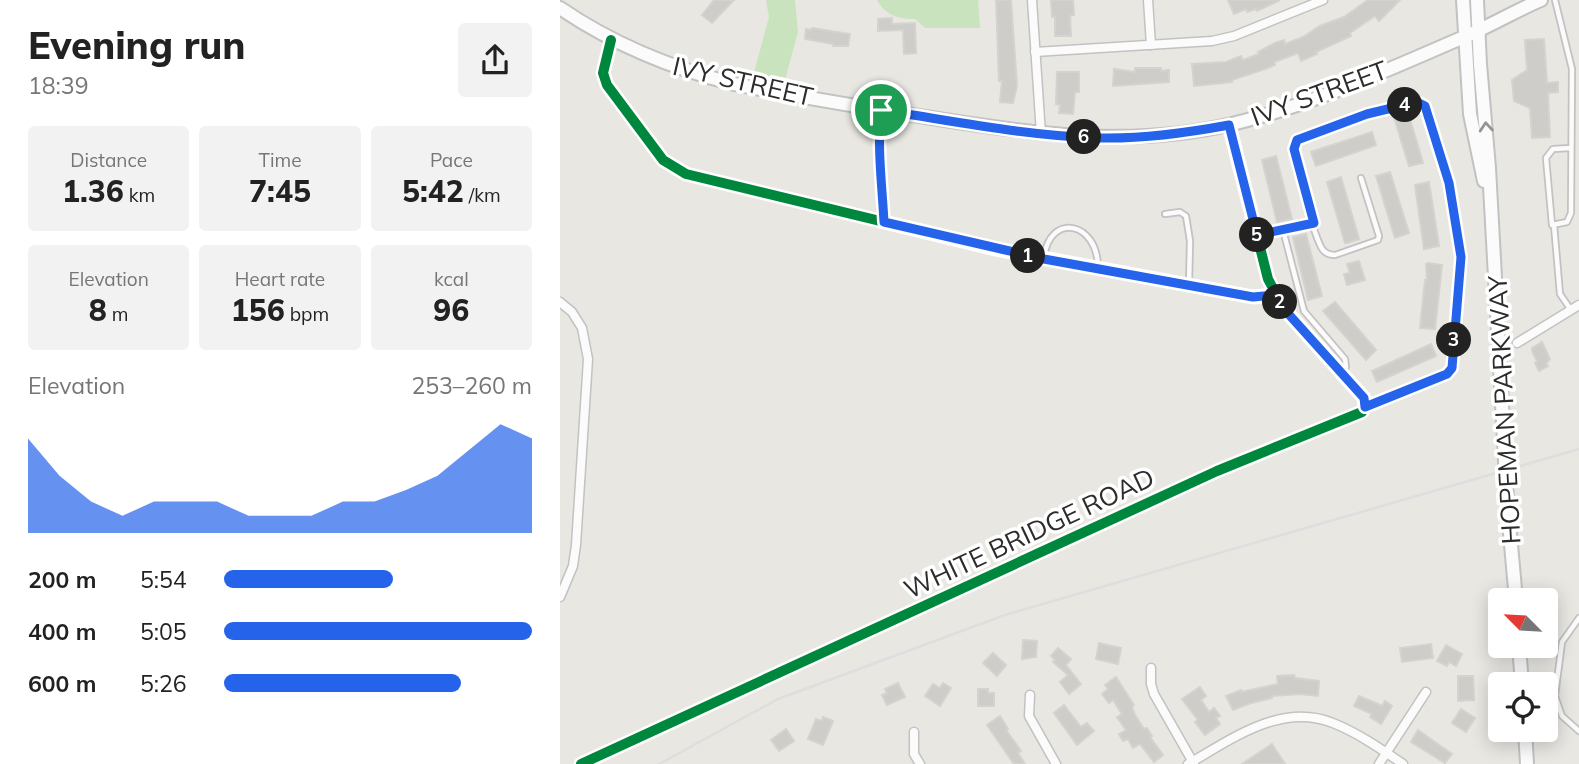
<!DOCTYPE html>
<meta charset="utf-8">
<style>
:root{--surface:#fff;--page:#f2f2f2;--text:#222;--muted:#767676;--accent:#2563eb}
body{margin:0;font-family:Mulish,sans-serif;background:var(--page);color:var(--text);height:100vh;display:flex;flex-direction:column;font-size:26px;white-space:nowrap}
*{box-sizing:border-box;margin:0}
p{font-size:23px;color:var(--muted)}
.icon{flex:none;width:38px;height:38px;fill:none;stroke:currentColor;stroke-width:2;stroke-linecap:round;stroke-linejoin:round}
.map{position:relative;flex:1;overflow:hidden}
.sheet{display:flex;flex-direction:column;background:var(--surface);width:560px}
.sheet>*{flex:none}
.needle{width:46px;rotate:294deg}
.controls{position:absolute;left:928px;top:588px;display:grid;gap:14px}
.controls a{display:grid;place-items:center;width:70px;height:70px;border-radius:7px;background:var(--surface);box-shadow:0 4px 18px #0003;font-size:35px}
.pin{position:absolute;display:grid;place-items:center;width:60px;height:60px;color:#fff;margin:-30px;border:4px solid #fff;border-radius:50%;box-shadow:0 2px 7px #0007}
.km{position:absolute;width:35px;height:35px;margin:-18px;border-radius:50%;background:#222;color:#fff;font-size:19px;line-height:35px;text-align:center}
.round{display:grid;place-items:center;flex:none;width:74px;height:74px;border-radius:7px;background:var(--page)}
.head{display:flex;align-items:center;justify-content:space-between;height:119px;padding:0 28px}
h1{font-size:38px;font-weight:800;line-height:52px}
.figures{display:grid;grid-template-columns:repeat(3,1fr);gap:10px;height:119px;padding:7px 28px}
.figures div{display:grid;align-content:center;border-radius:7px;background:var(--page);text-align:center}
.figures b{font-size:30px;font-weight:800}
.figures small{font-size:19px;font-weight:400}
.figures p{font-size:19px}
.chart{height:196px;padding:14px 28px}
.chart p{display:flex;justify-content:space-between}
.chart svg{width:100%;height:126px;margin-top:7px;fill:var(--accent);opacity:.7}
ul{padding:0 28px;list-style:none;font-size:23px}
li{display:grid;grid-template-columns:112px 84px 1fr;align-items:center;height:52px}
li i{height:18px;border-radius:9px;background:var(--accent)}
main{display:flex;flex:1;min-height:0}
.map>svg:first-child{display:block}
</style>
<main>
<section class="sheet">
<div class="head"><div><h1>Evening run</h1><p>18:39</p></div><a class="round"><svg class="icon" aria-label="share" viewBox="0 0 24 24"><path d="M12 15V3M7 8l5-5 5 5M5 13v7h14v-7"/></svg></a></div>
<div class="figures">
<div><p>Distance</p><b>1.36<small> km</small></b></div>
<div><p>Time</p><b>7:45</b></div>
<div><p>Pace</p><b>5:42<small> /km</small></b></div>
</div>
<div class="figures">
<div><p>Elevation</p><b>8<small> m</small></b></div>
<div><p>Heart rate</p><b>156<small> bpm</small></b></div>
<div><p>kcal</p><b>96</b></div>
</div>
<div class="chart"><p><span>Elevation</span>253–260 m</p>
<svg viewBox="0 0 160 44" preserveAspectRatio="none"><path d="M0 44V11L10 24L20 33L30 38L40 33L50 33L60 33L70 38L80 38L90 38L100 33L110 33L120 29L130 24L140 15L150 6L160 11V44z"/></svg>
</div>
<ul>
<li><b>200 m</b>5:54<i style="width:55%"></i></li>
<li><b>400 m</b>5:05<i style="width:100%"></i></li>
<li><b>600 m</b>5:26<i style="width:77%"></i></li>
</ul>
</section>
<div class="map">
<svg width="1019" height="764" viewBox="0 0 1019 764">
<rect width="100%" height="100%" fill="#e9e7e2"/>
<g fill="#c9e3be">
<polygon points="206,0 235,0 238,32 225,80 193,76 209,17"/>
<path d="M317,0H418L420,28H365L355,19C338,19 325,15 317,0Z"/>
</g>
<g fill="#cecdc9" stroke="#d4d3ce" stroke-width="2">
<polygon points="154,0 174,0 152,23 142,15"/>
<polygon points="436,0 451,0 457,86 453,103 440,102 442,81 439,81"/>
<polygon points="491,0 513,0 514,15 510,16 511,36 495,36 495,17 492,17"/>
<polygon points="668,0 720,0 697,11 696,9 687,12 686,9 674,14"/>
<polygon points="808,0 840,0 819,21 815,16 790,33 791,36 756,52 757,54 741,61 738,53 714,62 715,65 705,69 672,80 672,82 634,86 632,64 666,62 681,56 683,60 699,54 698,52 715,43 724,40 725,44 743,37 760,26 784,17"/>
<polygon points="332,18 332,24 355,23 356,53 344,54 343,30 318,31 318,19"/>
<polygon points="252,28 290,34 288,46 273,46 273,44 245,39 246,29 251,30"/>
<polygon points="984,39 987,83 998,82 998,92 988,93 990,137 972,138 970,108 954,101 952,80 967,70 965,40"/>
<polygon points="575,68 601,68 601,71 609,70 609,82 553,86 554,69 575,72"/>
<polygon points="497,72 519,72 519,92 515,92 513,114 499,113 500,105 496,104"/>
<polygon points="848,112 863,163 849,166 834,117"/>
<polygon points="812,132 816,145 756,166 751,152"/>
<polygon points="716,156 732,219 717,222 702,160"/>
<polygon points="830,172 849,233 835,238 816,176"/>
<polygon points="781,177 799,239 787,243 785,243 767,182"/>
<polygon points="869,182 879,246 864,249 855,185"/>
<polygon points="746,234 762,296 748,300 733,237"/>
<polygon points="799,261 805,280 787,285 784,274 790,273 787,264"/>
<polygon points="868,263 882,265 875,329 860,328 865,280 867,280 866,264"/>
<polygon points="775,302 816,350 806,360 763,311"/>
<polygon points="982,342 990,359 986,364 988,366 979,371 975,363 977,361 972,351 972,348"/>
<polygon points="871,344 876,356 817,382 812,371"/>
<polygon points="463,640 477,641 476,657 462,659"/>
<polygon points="539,643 561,648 558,664 536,659"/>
<polygon points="871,644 873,658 842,662 840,648"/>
<polygon points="886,645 902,654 896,666 889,662 887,666 877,661"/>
<polygon points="498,648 511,659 506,665 521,684 509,694 500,682 508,675 493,662 495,660 491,656"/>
<polygon points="433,653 446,665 437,676 423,663"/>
<polygon points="734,675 735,678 759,681 758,696 740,694 712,696 712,698 688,704 673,710 666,696 681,690 681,692 718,684 717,676"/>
<polygon points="898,676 913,676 914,700 898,701"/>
<polygon points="556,677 574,705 572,707 575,715 584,729 587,728 592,736 590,737 603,755 594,762 580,744 573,748 568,739 563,741 559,734 566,730 557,717 562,714 553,700 549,703 542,694 548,689 545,685"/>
<polygon points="338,683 345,697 327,705 322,695 327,693 325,689"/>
<polygon points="383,683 391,688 380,706 365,696 373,684 380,688"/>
<polygon points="640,687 646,696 641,700 649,712 654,708 660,716 656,718 660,724 645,735 635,722 638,720 622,699"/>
<polygon points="418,689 428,689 428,693 434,693 434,706 418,706"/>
<polygon points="799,696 818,704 822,706 825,701 832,706 821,724 810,717 812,714 794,706"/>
<polygon points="504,705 521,727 527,723 534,731 517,745 494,713"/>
<polygon points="901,709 915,718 906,732 892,723"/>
<polygon points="440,716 448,729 446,730 461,751 458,753 465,764 454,764 427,725"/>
<polygon points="263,717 273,721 263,745 248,739 256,719 262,721"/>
<polygon points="226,729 234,741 219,751 211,740"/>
<polygon points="858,730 892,754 885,763 851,742"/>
<polygon points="712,744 725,764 682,764"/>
</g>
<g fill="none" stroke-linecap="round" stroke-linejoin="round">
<g stroke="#c3c2c2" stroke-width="8">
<g id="service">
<polyline points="995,0 1012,69 1011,213 1007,222 992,225 986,158 993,149 1010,148"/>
<polyline points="321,111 319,165 324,221"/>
<path d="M801,178L819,236L818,240L775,255C769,255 764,253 761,247C753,231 733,161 735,144C748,126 833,108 857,102L865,106L889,183L901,257L890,371L824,401L806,406"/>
<polyline points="605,214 620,212 626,216 630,241 629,285"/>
<polyline points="994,225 1000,294 1011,310"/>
<polyline points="723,230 744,311 785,359 786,367 782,372"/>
<polyline points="697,235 754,223"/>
<path d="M484,258C489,212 538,221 538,268"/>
<polyline points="1019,618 1002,642 995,696 1002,716 1019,731"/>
</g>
</g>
<g stroke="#c3c2c2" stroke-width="11">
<g id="minor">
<polyline points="472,0 481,134"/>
<polyline points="588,0 591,45"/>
<polyline points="51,40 43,73 47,85 103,160 126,174 440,250 693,297 716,295"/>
<polyline points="475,52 652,41 674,36 763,0"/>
<polyline points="0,302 12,312 22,328 28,359 16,545 13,566 0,597"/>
<polyline points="957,343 1019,305"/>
<polyline points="591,668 591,684 594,694 634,764"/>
<polyline points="470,695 469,716 496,764"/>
<polyline points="354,732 354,754 360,764"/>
<path d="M628,764C672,739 721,702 773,723C798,733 821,749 843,764"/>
<polyline points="819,764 866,692"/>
</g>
</g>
<g stroke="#c3c2c2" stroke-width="14">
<polyline id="tertiary" points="21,764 657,471 802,412 805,406 804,398 724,309 708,279 669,125"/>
</g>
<g stroke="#c3c2c2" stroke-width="16">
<g id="secondary">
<polyline points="903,0 910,114 924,181"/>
<polyline points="917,0 920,64 929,168 944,441"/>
<path d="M0,8C54,45 111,68 174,84C240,97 306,108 372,118C472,134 572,148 672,124C752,105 829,69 904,37C930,26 955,11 981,0"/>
<polyline points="947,500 956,600"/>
<polyline points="959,646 962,684"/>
<polyline points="965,730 967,764"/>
</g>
</g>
<use href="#service" stroke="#fcfbfb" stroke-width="4.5"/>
<use href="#minor" stroke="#fcfbfb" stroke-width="8"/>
<use href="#tertiary" stroke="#fcfbfb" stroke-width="10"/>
<use href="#secondary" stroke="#fcfbfb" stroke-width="12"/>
<polyline stroke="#dededf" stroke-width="2.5" points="99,764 218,699 445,615 1019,449"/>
<g stroke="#c3c2c2" stroke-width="16" stroke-linecap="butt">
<polyline id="secondary-bridge" points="944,441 947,500"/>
</g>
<use href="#secondary-bridge" stroke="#fcfbfb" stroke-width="12"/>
<g stroke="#fff" stroke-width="15">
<g id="cycleway">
<polyline points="51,40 43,73 47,85 103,160 126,174 440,250 693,297 716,295"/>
<polyline points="21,764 657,471 802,412 805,406 804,398 724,309 708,279 669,125"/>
</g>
</g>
<use href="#cycleway" stroke="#00873e" stroke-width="10"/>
</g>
<defs><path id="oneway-chevron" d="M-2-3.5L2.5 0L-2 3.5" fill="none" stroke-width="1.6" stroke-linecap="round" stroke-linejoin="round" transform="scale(1.75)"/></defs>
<use stroke="#949494" href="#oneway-chevron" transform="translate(926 127) rotate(-95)"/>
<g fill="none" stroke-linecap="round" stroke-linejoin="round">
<g stroke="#fff" stroke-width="14">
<path id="route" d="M857,102L865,106L889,183L901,257L892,368L887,374L805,407L804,398L724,309L716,295L693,297L484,259L324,222C322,184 317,148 321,110C394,121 467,136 540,138C584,139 626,133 669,125L697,235L754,223L734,149L737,140L807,114Z"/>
</g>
<use href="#route" stroke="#2563eb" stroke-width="9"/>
</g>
<g text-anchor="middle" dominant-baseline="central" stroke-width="7" stroke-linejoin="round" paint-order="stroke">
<g font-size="26" fill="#2c2c2c" stroke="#fff">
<text transform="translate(183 81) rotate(13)">IVY STREET</text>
<text transform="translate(759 93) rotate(-20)">IVY STREET</text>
<text transform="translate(944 410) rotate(-93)">HOPEMAN PARKWAY</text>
<text transform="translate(469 533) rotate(-25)">WHITE BRIDGE ROAD</text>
</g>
</g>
</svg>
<div class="controls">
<a><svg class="needle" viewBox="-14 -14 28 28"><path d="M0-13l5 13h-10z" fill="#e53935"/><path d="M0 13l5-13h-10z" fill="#767676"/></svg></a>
<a><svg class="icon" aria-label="locate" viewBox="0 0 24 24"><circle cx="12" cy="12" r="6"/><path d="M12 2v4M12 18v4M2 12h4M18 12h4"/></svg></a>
</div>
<div class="pin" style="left:321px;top:110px;background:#1e9e55"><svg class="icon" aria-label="arrive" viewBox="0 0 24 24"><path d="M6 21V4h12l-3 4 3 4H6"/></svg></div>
<b class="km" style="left:468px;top:256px">1</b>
<b class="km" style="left:720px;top:302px">2</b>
<b class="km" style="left:894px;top:340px">3</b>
<b class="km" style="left:845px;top:105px">4</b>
<b class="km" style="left:697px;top:235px">5</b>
<b class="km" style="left:524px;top:137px">6</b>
</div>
</main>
